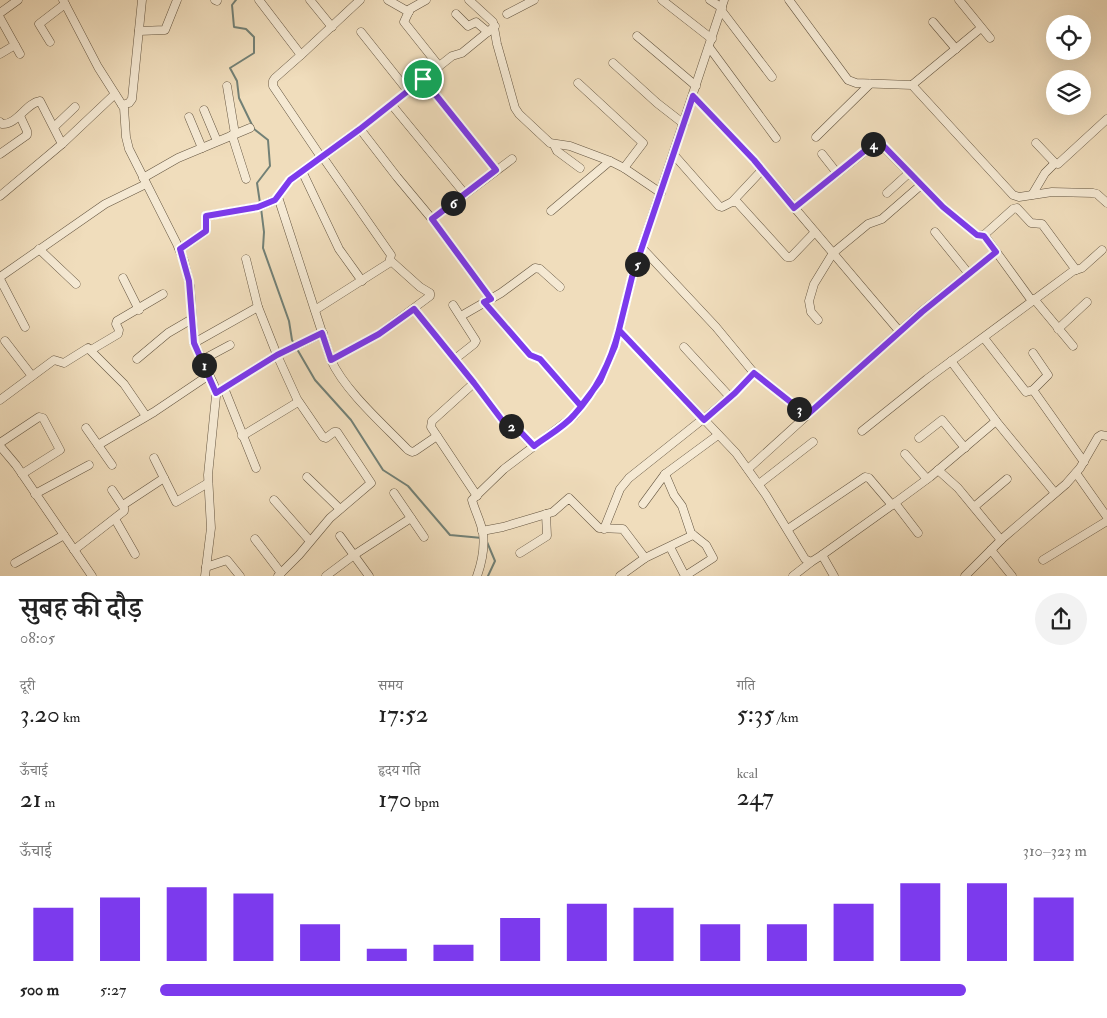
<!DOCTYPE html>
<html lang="hi">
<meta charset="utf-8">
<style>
:root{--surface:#fff;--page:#f2f2f2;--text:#222;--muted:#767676;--accent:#7c3aed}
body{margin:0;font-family:"IM FELL Double Pica","Noto Serif Devanagari",serif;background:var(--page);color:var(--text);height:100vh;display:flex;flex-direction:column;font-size:19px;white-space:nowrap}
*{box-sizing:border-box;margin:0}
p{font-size:16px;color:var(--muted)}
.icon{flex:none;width:28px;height:28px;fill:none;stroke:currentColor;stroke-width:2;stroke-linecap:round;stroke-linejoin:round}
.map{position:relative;height:576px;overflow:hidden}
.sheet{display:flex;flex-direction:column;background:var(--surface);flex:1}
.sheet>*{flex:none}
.fabs{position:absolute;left:1046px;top:15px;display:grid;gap:10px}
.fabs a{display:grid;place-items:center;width:45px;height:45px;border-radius:50%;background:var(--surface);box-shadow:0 5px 20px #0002;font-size:25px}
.pin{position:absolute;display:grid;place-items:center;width:42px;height:42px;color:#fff;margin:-21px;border:2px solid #fff;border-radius:50%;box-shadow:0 1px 5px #0007}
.km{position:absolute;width:25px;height:25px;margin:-12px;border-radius:50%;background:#222;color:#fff;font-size:14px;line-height:25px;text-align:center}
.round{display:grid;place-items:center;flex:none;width:52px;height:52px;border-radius:26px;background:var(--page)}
.headline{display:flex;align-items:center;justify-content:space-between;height:85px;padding:0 20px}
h1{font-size:28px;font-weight:600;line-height:38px}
.figures{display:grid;grid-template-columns:repeat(3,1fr);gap:8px;height:85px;padding:5px 20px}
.figures div{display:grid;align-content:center}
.figures b{font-size:25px;font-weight:600}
.figures small{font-size:14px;font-weight:400}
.figures p{font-size:14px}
.chart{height:140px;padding:10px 20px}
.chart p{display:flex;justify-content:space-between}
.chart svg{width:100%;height:90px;margin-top:5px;stroke:var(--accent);stroke-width:6}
ul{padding:0 20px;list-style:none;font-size:16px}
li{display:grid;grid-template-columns:80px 60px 1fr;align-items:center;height:38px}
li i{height:12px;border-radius:6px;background:var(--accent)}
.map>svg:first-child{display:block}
</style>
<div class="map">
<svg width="1107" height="576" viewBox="0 0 1107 576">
<rect width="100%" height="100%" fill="#f0ddbc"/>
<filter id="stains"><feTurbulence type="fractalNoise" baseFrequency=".004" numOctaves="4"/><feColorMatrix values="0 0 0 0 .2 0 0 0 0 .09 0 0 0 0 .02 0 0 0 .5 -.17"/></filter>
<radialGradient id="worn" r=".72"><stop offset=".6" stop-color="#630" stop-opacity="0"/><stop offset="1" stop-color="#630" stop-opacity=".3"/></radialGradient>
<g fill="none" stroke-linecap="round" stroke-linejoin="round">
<g stroke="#728076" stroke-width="2">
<polyline points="236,0 232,5 234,27 246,29 254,37 254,53 230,68 237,81 239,98 254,129 268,140 270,166 257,183 260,203"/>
<polyline points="261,208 264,232 263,248 289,321 292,340 295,345"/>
<polyline points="297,349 315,380 351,420 383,470 408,486 450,535 482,538"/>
<polyline points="487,542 495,561 488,576"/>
</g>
<g stroke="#645540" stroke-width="9">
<g id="minor">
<polyline points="63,0 98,67 124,108 126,137 129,149 177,244 184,261 190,286 194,343 214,385 216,396 208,475 211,528 205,576"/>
<polyline points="215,0 217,1"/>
<polyline points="259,0 301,55"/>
<polyline points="310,0 332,27"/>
<polyline points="388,0 409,12"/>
<polyline points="426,0 410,9 404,22 439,66"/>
<polyline points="469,0 493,22 497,44 515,108 519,114 550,143 570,146 610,161 624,168 661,193"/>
<polyline points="662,0 712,39"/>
<polyline points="710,0 722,8"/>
<polyline points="789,0 848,80 856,83 912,85 1013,195 1019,197 1052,192 1093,193 1097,194 1107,203"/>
<polyline points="959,0 990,38"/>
<polyline points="721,10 772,77"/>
<polyline points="0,13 18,0"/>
<polyline points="456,14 468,26 476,22 488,32"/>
<polyline points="507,14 534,0"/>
<polyline points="0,18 20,54"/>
<polyline points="933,22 956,49"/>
<polyline points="139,31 165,30 177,0"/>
<polyline points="361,32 408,91"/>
<polyline points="637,36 696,86"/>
<polyline points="50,42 39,24 65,4"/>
<polyline points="709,47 776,138"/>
<polyline points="0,54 15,45"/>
<polyline points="613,63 657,103 684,124"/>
<polyline points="423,79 496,170"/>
<polyline points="578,83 643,143 624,168"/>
<polyline points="912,85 981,28"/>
<polyline points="227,86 235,134"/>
<polyline points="693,96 754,160 900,332"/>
<polyline points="391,104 465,194"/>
<polyline points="122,105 129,103 132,99 142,0"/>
<polyline points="204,110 217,141"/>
<polyline points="189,117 202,148"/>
<path d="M0,122L2,124C17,125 26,103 40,101L62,144"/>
<polyline points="54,127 75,107"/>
<polyline points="360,129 397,177 432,219 491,299"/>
<polyline points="232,135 246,179"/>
<polyline points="816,137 870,84"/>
<polyline points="1036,143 1055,163 1058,164 1107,119"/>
<polyline points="554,145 557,151 580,168"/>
<polyline points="0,154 27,135 27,131 20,116"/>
<polyline points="822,154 837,173"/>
<polyline points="674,155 719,206 722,207 732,202 737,202 787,257 791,257 815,232"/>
<polyline points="321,157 273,86 273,81 275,78 301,55 360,0"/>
<polyline points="302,171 339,249 362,281"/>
<polyline points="143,178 178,158 250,128"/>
<polyline points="887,193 909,173"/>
<polyline points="1032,195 1045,173 1055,163"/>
<polyline points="0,196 62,144 115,94"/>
<path d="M278,197L331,360C345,391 384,425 408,450L412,452L415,451L437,436"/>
<polyline points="732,202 762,170"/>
<polyline points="794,208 878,141 943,207 977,235 984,235 1013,209 1017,208 1031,223 1042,224 1076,270"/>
<polyline points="551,211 610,161"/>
<polyline points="432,219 512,159"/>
<polyline points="935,232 969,274"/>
<polyline points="984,235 1032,301"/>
<polyline points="642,248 716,327 754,373 807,415"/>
<polyline points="39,249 76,284"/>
<polyline points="180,249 206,231 206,216 258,207 275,200 290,180 360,129 452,56 462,53 495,26"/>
<polyline points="246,259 258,307 277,355 297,399 323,437 326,438 334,432 337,432 371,483 330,518 299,555 278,576"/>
<polyline points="0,277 105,204 146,184"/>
<polyline points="123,278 139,310"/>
<polyline points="0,279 25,327"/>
<polyline points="1034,299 1073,346"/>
<polyline points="484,302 530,355 540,359 581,406"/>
<polyline points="453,305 476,341 474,344 455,359"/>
<polyline points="414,309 474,383 505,424 515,427 534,446"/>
<polyline points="315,310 389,263 391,255 322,156"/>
<polyline points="461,316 501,293 535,268 540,269 560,287"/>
<polyline points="818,320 811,312 809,301 814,284 833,253 868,224 882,219 921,185"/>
<polyline points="1058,329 1087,302"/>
<polyline points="619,330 736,453 766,495 805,559 811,562 822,555 834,576"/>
<polyline points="984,338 1026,392 1033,390 1048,375 1033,353"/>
<polyline points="5,341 32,376"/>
<polyline points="194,343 258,307"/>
<polyline points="684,347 730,397"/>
<polyline points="91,350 118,334 119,330 116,324 117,321 163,294"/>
<polyline points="137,359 168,333 192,319"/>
<polyline points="202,360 230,345"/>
<polyline points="331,360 379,334 430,296 430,293 420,287 391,261"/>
<polyline points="951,361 996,421 1055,493"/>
<polyline points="474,383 432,421 431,427 477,496"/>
<polyline points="224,388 256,468"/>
<polyline points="1033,390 1084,462"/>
<polyline points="216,393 277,355 323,333"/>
<polyline points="0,400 54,360 64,363 88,348 124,384 146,416"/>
<polyline points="703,420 735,393 754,373"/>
<polyline points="86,428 112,465"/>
<polyline points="862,431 927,379 1073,271 1082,268 1102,250"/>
<polyline points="242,436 298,402"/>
<polyline points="919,438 942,420 965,448"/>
<polyline points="0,443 39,417 43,418 60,450 22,474"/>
<polyline points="98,445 154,412 209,375"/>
<polyline points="0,446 16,465 92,576"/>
<polyline points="905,454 927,479"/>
<polyline points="154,458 176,502 208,483"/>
<polyline points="748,469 921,312 996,252"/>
<polyline points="938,470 958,488 1001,540"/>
<polyline points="1076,473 1107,517"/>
<polyline points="665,474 674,495 682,506 691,533 706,545 713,558 685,576 670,547"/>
<polyline points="307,477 340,509"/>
<polyline points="759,484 813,442"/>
<polyline points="394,493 424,537"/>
<polyline points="35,494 89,465"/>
<polyline points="274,500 310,541"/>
<polyline points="895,503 918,533"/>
<polyline points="643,504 665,474 718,435"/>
<polyline points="123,505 164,478"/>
<polyline points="892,505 930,477 996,421"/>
<polyline points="974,507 1007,479"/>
<polyline points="115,519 135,554"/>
<polyline points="604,529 620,489 629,478 703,419"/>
<polyline points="788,529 865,477 869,478 892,505 822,555"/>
<polyline points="482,531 503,527 553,512 569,498 599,528 623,529 645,558"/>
<polyline points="340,536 369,576"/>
<polyline points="255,539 281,573"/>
<polyline points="74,550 124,511 124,508 112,490"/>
<polyline points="991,550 1012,576"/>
<polyline points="520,553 547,536 546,514"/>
<polyline points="1043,560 1107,521"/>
<polyline points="15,563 64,535"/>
<polyline points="206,567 227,560 240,576"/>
<polyline points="326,576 354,555 411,518"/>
<path d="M477,576C482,562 485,549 483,533C481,522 475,511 472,500L504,469L574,416L600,381L615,346L632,277L724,0"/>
<polyline points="620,576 645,558 693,535"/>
<polyline points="793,576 811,562"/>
<polyline points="965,576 1003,538 1066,484 1080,468 1098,437 1101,435 1107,436"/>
</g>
</g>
<use href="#minor" stroke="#f5e9d3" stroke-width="8"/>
</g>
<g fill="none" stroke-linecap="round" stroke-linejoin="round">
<g stroke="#fff" stroke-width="10">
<path id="route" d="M423,79L360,129L290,180L275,200L258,207L206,216V231L180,249L189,281L194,343L216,393L277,355L322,333L331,360L379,334L414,309L474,383L505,424L516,427L534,446C547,436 564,427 574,415C596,391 611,361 619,330L704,420L735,393L754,373L807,415L922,312L996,252L984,236L977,235L943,207L878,140L794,208L754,160L693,96L632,277L615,346L600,381L581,406L540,359L530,355L484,302L491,299L432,219L496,170L423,79"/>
</g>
<use href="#route" stroke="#7c3aed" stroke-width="6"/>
</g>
<rect width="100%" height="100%" filter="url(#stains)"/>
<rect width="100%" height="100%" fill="url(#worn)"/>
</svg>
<div class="fabs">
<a><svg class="icon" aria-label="locate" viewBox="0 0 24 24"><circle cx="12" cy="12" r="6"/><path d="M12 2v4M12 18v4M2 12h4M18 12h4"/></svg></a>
<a><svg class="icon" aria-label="layers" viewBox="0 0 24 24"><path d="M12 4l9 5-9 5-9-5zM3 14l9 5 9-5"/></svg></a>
</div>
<div class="pin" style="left:423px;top:79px;background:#1e9e55"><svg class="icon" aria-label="arrive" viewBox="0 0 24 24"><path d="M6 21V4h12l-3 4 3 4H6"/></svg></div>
<b class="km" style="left:204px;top:365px">1</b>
<b class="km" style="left:511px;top:426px">2</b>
<b class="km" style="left:799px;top:409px">3</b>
<b class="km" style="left:873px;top:144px">4</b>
<b class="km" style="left:637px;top:264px">5</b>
<b class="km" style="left:453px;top:203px">6</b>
</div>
<section class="sheet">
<div class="headline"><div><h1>सुबह की दौड़</h1><p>08:05</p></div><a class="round"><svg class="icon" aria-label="share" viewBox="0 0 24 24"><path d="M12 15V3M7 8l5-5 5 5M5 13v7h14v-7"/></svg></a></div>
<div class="figures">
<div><p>दूरी</p><b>3.20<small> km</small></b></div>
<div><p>समय</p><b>17:52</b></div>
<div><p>गति</p><b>5:35<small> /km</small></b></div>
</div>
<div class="figures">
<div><p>ऊँचाई</p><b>21<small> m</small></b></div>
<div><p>हृदय गति</p><b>170<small> bpm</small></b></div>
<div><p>kcal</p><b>247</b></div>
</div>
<div class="chart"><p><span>ऊँचाई</span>310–323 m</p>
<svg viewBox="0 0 160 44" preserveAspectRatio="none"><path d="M5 44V18M15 44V13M25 44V8M35 44V11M45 44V26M55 44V38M65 44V36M75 44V23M85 44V16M95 44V18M105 44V26M115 44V26M125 44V16M135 44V6M145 44V6M155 44V13"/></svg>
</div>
<ul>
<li><b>500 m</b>5:27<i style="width:87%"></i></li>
</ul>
</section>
